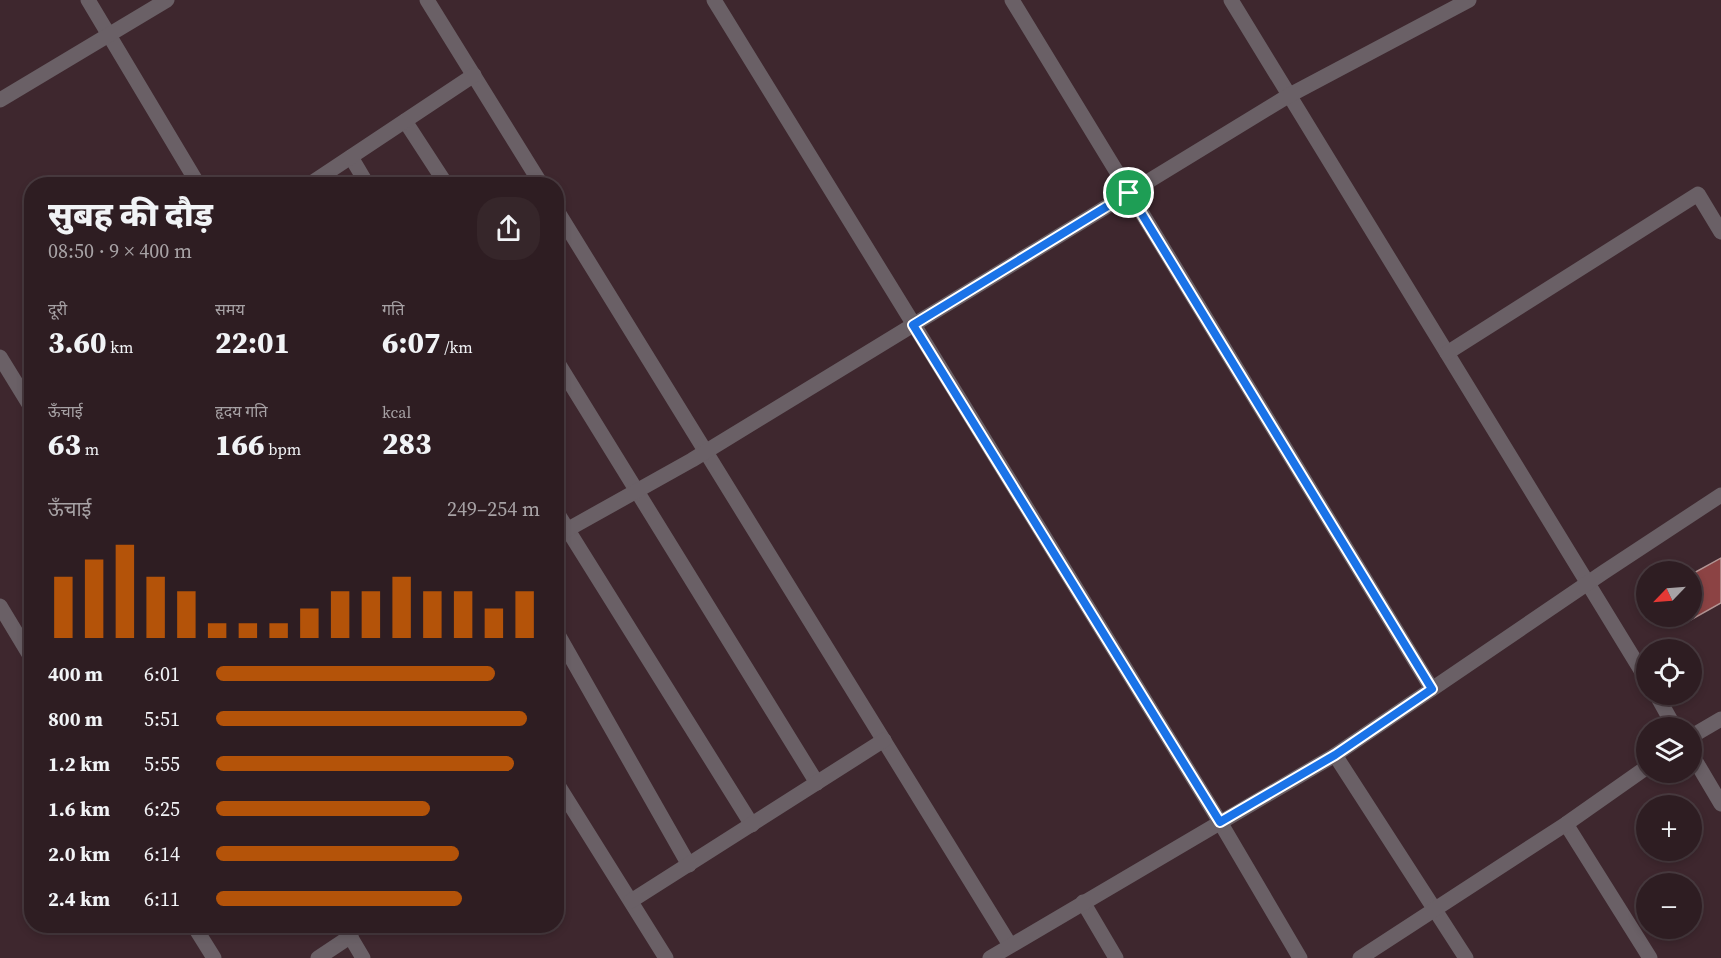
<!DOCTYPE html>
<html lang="hi">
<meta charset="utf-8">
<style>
:root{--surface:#2e1d22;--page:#36262a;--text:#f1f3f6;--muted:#a7a2a5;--line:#493b40;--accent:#b45309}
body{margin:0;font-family:"Source Serif 4","Noto Sans Devanagari",serif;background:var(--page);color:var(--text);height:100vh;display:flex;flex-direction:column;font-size:22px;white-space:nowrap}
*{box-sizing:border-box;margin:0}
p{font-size:20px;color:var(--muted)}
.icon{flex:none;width:33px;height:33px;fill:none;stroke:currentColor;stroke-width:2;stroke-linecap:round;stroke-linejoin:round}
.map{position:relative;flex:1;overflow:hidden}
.sheet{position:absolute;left:24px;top:177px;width:540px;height:756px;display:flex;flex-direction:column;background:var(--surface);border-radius:24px;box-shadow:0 3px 9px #0003,0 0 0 2px var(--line)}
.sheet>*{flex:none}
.needle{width:39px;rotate:245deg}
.tools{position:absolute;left:1636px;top:561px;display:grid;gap:12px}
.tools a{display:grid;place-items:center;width:66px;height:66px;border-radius:50%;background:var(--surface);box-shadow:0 3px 9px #0003,0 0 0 2px var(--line);font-size:30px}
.pin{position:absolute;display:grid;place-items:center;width:51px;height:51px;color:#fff;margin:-26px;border:3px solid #fff;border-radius:50%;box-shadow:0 2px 6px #0007}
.round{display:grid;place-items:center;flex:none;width:63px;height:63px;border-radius:24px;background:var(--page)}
.summary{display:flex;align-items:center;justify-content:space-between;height:102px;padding:0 24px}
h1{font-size:33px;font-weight:800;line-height:45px}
.figures{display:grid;grid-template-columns:repeat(3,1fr);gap:9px;height:102px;padding:6px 24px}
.figures div{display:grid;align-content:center}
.figures b{font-size:30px;font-weight:800}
.figures small{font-size:16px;font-weight:400}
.figures p{font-size:16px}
.chart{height:168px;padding:12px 24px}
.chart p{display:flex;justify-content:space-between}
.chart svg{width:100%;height:108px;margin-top:6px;stroke:var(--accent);stroke-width:6}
ul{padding:0 24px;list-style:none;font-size:20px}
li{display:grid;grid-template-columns:96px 72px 1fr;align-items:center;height:45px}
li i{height:15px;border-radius:8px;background:var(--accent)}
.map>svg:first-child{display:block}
</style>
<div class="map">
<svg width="1721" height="958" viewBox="0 0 1721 958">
<rect width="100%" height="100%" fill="#3e272e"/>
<polygon fill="#8c4344" stroke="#b39594" stroke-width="1.5" points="1721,558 1721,603 1687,622 1683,616 1692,616 1692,574"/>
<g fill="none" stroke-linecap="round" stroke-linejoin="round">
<g stroke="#6a6066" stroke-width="15">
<polyline points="88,0 198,184"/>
<polyline points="427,0 541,184"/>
<polyline points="714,0 1220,822 1300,958"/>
<polyline points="1012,0 1432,689"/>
<polyline points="1231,0 1647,680"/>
<polyline points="0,100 167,0"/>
<polyline points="405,121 446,184"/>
<polyline points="351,157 367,184"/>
<polyline points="310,184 474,75"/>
<polyline points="556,209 1010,945"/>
<polyline points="1447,353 1698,194 1721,232"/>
<polyline points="0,357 32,409"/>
<polyline points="556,360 817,783"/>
<polyline points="556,511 752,825"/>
<polyline points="556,536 692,460 1288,96 1469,0"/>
<polyline points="0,606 32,659"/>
<polyline points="556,631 689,865"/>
<polyline points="1656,694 1675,728"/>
<polyline points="1692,736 1721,719"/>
<polyline points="1335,755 1466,958"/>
<polyline points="1692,755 1721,804"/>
<polyline points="556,782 666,958"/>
<polyline points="1566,824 1650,958"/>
<polyline points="631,901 884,740"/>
<polyline points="1083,902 1116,958"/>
<polyline points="194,926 214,958"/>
<polyline points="344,926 363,958"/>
<polyline points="318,958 351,936"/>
<polyline points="1360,958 1566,824 1647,767"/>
</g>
<polyline stroke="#6a6066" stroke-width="15" points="990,958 1335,755 1604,572 1721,495"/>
</g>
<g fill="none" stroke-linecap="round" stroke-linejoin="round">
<g stroke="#fff" stroke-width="12">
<polygon id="route" points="1129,193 1432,689 1335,755 1220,822 913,325"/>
</g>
<use href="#route" stroke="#1a73e8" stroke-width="8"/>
</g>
</svg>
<div class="tools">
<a><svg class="needle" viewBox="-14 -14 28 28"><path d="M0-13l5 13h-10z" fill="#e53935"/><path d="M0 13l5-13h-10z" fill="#a7a2a5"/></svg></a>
<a><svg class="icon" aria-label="locate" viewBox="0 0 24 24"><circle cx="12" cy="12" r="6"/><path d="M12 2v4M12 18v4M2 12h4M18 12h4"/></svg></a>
<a><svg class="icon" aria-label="layers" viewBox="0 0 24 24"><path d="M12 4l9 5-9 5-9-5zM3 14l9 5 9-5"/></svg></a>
<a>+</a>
<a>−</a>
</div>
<div class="pin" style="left:1129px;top:193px;background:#1e9e55"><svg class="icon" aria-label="arrive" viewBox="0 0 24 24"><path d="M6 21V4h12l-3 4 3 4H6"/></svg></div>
<section class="sheet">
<div class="summary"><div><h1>सुबह की दौड़</h1><p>08:50 · 9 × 400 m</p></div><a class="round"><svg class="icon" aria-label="share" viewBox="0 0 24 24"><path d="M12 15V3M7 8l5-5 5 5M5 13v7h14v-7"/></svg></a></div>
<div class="figures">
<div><p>दूरी</p><b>3.60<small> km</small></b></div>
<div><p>समय</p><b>22:01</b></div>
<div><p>गति</p><b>6:07<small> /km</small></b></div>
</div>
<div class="figures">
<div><p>ऊँचाई</p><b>63<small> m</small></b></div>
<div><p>हृदय गति</p><b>166<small> bpm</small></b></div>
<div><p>kcal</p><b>283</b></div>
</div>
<div class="chart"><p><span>ऊँचाई</span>249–254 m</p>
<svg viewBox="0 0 160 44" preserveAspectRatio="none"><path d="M5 44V19M15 44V12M25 44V6M35 44V19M45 44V25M55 44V38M65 44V38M75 44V38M85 44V32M95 44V25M105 44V25M115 44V19M125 44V25M135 44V25M145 44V32M155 44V25"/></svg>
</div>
<ul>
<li><b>400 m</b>6:01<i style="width:86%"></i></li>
<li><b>800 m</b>5:51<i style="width:96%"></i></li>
<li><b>1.2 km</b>5:55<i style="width:92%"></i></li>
<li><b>1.6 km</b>6:25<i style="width:66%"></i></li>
<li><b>2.0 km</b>6:14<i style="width:75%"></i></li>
<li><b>2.4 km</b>6:11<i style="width:76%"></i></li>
</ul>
</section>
</div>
